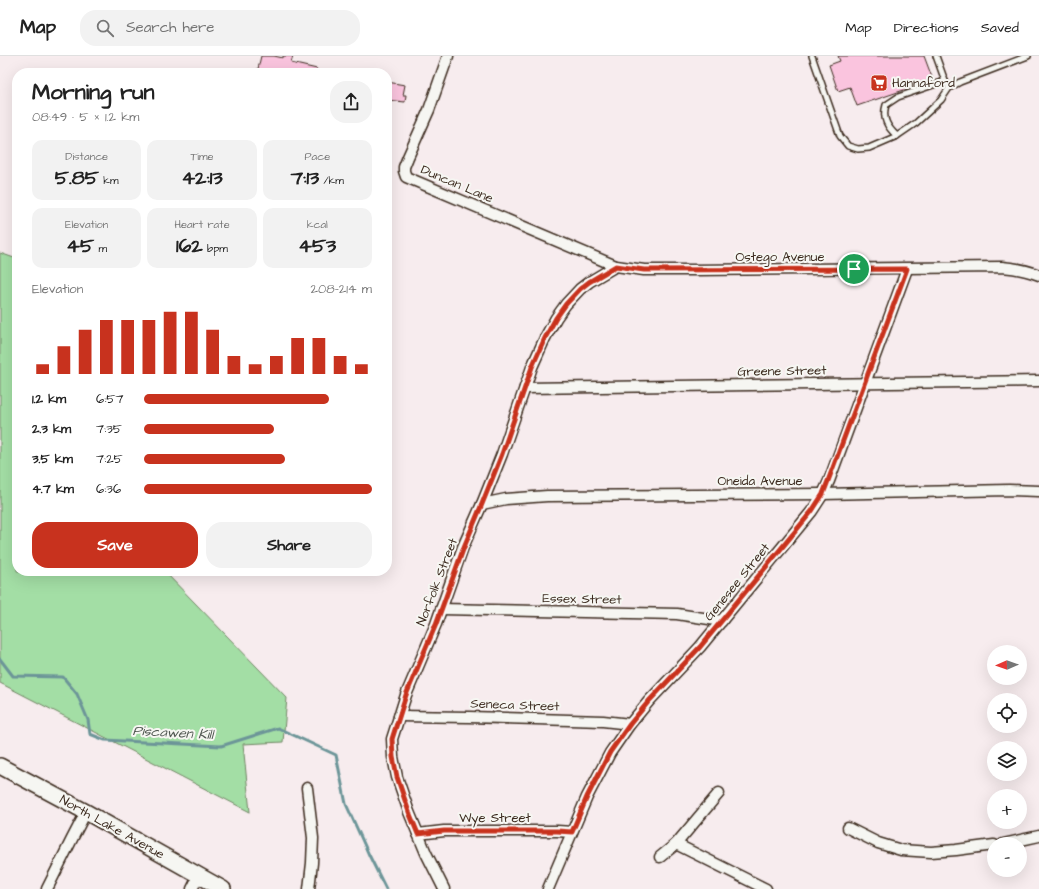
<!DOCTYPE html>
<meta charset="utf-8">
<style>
:root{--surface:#fff;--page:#f2f2f2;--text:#222;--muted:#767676;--line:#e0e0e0;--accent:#c8321e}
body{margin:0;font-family:"Architects Daughter",sans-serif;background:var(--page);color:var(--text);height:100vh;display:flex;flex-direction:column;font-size:15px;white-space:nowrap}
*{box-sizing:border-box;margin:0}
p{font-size:13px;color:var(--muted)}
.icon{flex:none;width:22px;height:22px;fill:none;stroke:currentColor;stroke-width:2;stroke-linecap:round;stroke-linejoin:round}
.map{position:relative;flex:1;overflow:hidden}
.panel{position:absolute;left:12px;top:12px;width:380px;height:508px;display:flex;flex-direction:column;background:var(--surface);border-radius:16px;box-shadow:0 4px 16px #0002}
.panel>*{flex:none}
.needle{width:26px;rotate:268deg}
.fabs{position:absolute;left:987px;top:589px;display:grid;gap:8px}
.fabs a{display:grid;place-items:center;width:40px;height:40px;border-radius:50%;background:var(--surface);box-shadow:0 4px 16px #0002;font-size:20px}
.pin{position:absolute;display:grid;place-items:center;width:34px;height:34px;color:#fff;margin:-17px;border:2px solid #fff;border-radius:50%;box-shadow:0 1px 4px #0007}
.round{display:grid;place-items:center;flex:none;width:42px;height:42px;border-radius:16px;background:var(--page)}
.summary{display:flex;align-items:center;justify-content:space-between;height:68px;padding:0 20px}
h1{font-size:22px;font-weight:700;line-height:30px}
.stats{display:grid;grid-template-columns:repeat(3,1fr);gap:6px;height:68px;padding:4px 20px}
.stats div{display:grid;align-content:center;border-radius:10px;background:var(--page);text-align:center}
.stats b{font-size:20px;font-weight:700}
.stats small{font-size:11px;font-weight:400}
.stats p{font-size:11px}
.chart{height:112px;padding:8px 20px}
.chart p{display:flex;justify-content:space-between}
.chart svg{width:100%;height:72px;margin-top:4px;stroke:var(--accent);stroke-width:6}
.primary-button{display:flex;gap:8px;margin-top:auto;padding:8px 20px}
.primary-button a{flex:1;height:46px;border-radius:16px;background:var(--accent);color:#fff;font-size:16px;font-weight:700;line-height:46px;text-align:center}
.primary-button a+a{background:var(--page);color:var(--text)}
ul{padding:0 20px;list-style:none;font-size:13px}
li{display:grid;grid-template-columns:64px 48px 1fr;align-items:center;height:30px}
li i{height:10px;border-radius:5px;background:var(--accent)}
header{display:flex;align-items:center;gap:24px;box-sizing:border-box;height:56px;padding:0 20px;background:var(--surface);border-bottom:1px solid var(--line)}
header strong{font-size:19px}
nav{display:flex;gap:22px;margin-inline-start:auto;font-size:14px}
.search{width:280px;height:36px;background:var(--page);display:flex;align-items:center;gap:10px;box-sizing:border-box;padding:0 14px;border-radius:16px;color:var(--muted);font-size:15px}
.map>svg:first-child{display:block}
</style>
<header>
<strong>Map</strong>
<div class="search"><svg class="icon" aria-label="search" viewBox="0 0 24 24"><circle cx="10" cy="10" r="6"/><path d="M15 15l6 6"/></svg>Search here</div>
<nav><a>Map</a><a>Directions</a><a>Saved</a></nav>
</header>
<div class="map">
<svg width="1039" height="833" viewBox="0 0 1039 833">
<rect width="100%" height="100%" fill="#f7ecee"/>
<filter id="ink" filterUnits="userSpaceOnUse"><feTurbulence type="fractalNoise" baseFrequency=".025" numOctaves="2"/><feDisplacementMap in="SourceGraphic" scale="8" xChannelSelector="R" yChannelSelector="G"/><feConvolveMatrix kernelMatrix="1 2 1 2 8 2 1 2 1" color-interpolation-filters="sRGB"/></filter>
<g filter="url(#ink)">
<polygon fill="#a3dea5" stroke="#6f8462" points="0,197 17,203 17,515 164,515 287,642 283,686 243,688 250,756 0,627"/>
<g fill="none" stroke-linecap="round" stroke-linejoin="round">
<polyline stroke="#6c9598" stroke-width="3" points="0,603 13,620 63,621 77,638 88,664 90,678 105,684 221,690 278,672 336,699 346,748 369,799 386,833"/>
</g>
<g fill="#fac4de" stroke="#3b2a1e">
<polygon points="261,0 274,0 283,2 283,0 293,0 291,7 317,13 316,17 257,17"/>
<polygon points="838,0 924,0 933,24 857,50 850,31 838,35 829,9 840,5"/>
<polygon points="387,26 405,29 403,39 406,39 405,46 387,44"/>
<polygon points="387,72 390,73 387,90"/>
</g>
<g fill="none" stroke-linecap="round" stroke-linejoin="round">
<g stroke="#3b2a1e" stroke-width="8">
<g id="lane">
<polyline points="812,0 840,80 848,90 858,93 869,92 897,80 916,67 941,44 949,32"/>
<polyline points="936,0 945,25 949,32 960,26 1028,0"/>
<path d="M897,80C887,71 882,62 886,49L898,41L945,25"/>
</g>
</g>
<g stroke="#3b2a1e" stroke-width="13">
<g id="street">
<path d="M448,0L429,54L408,101L404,111V115L406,121L616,210L644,214H695L1002,211C1015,212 1027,214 1039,219"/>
<polyline points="525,332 1039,325"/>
<polyline points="482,448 506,443 547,440 823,438 1009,434 1039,435"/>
<polyline points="441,553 677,558 722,565"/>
<polyline points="399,660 469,661 603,665 630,668"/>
<polyline points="307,732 313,782 312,807 309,833"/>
<polyline points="848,772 878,787 901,794 931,796 956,794 994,789"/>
<polyline points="418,778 444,775 557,775 572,776"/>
<polyline points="676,788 766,833"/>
<polyline points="1003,788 1039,780"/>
<polyline points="660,801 676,788 719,737"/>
<polyline points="47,833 72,783 86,756"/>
<polyline points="192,833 199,819"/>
<polyline points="444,833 426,797 409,756 397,721 393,701 392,683 406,639 436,568 463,491 482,448 502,398 532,311 545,282 556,262 566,248 580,233 589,226 616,210"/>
<polyline points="548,833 587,741 610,697 630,668 649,645 700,591 812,455 823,438 829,425 907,213"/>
</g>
</g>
<g stroke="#3b2a1e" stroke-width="18">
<polyline id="secondary" points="0,710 86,756 223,833"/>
</g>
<use href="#lane" stroke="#f6f6f2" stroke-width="5"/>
<use href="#street" stroke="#f6f6f2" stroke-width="10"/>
<use href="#secondary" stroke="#f6f6f2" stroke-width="15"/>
</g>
</g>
<g fill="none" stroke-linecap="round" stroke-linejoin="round" filter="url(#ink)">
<g stroke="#fff" stroke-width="8">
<polygon id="route" points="616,210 644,214 907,213 828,425 823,438 812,455 700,591 649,645 630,668 610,696 587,741 572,776 557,775 444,775 418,778 409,756 397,721 393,701 392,683 406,639 436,568 464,491 482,448 502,398 532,311 545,282 556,262 566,248 580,233 589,226"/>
</g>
<use href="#route" stroke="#c8321e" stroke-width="5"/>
</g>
<defs>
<g id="supermarket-square" transform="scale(0.9)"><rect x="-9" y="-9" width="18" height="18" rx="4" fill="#c8321e" stroke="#f6f6f2"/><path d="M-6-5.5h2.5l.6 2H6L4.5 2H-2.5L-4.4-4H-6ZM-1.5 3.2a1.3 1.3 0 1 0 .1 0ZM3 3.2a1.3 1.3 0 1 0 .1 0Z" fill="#fff"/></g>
</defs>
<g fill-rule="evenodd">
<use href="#supermarket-square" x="879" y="27"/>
</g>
<g text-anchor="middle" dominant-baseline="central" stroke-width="4" stroke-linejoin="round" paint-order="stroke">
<g font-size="13" fill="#3b2a1e" stroke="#f6f6f2" text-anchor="start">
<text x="892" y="27">Hannaford</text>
</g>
<g font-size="13" fill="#3b2a1e" stroke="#f6f6f2">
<text transform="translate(457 128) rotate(23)">Duncan Lane</text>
<text x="780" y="201">Ostego Avenue</text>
<text transform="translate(782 315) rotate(-1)">Greene Street</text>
<text x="760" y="425">Oneida Avenue</text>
<text transform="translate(437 526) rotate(-69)">Norfolk Street</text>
<text transform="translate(737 526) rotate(-51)">Genesee Street</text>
<text transform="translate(582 543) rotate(1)">Essex Street</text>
<text transform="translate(515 649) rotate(2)">Seneca Street</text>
<text x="495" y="762">Wye Street</text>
<text transform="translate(112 771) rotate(29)">North Lake Avenue</text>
</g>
<g font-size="14" font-style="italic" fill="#505751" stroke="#f6f6f2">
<text transform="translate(173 677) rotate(3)">Piscawen Kill</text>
</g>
</g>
</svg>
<div class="fabs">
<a><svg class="needle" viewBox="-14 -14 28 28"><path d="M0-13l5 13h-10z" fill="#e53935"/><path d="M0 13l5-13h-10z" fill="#767676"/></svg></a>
<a><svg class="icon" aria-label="locate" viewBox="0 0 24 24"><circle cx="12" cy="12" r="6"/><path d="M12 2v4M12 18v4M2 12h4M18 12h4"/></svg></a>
<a><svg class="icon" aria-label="layers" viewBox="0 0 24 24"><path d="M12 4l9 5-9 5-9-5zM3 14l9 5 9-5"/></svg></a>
<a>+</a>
<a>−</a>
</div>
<div class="pin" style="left:854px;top:213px;background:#1e9e55"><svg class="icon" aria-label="arrive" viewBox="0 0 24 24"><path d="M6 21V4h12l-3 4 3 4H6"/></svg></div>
<section class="panel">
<div class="summary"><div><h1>Morning run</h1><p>08:49 · 5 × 1.2 km</p></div><a class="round"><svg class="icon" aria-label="share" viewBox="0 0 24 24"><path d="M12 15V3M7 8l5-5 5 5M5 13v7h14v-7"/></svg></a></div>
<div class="stats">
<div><p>Distance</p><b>5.85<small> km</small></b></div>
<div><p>Time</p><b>42:13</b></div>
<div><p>Pace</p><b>7:13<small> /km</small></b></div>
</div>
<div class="stats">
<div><p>Elevation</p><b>45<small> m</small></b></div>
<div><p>Heart rate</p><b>162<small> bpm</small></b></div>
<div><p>kcal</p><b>453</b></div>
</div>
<div class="chart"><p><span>Elevation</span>208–214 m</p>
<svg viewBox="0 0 160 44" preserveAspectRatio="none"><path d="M5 44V38M15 44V27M25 44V17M35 44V11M45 44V11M55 44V11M65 44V6M75 44V6M85 44V17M95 44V33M105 44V38M115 44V33M125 44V22M135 44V22M145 44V33M155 44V38"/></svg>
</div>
<ul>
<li><b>1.2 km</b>6:57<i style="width:81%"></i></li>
<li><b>2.3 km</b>7:35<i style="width:57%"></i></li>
<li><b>3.5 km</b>7:25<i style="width:62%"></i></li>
<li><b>4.7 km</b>6:36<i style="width:100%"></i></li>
</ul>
<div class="primary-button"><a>Save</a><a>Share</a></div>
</section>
</div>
